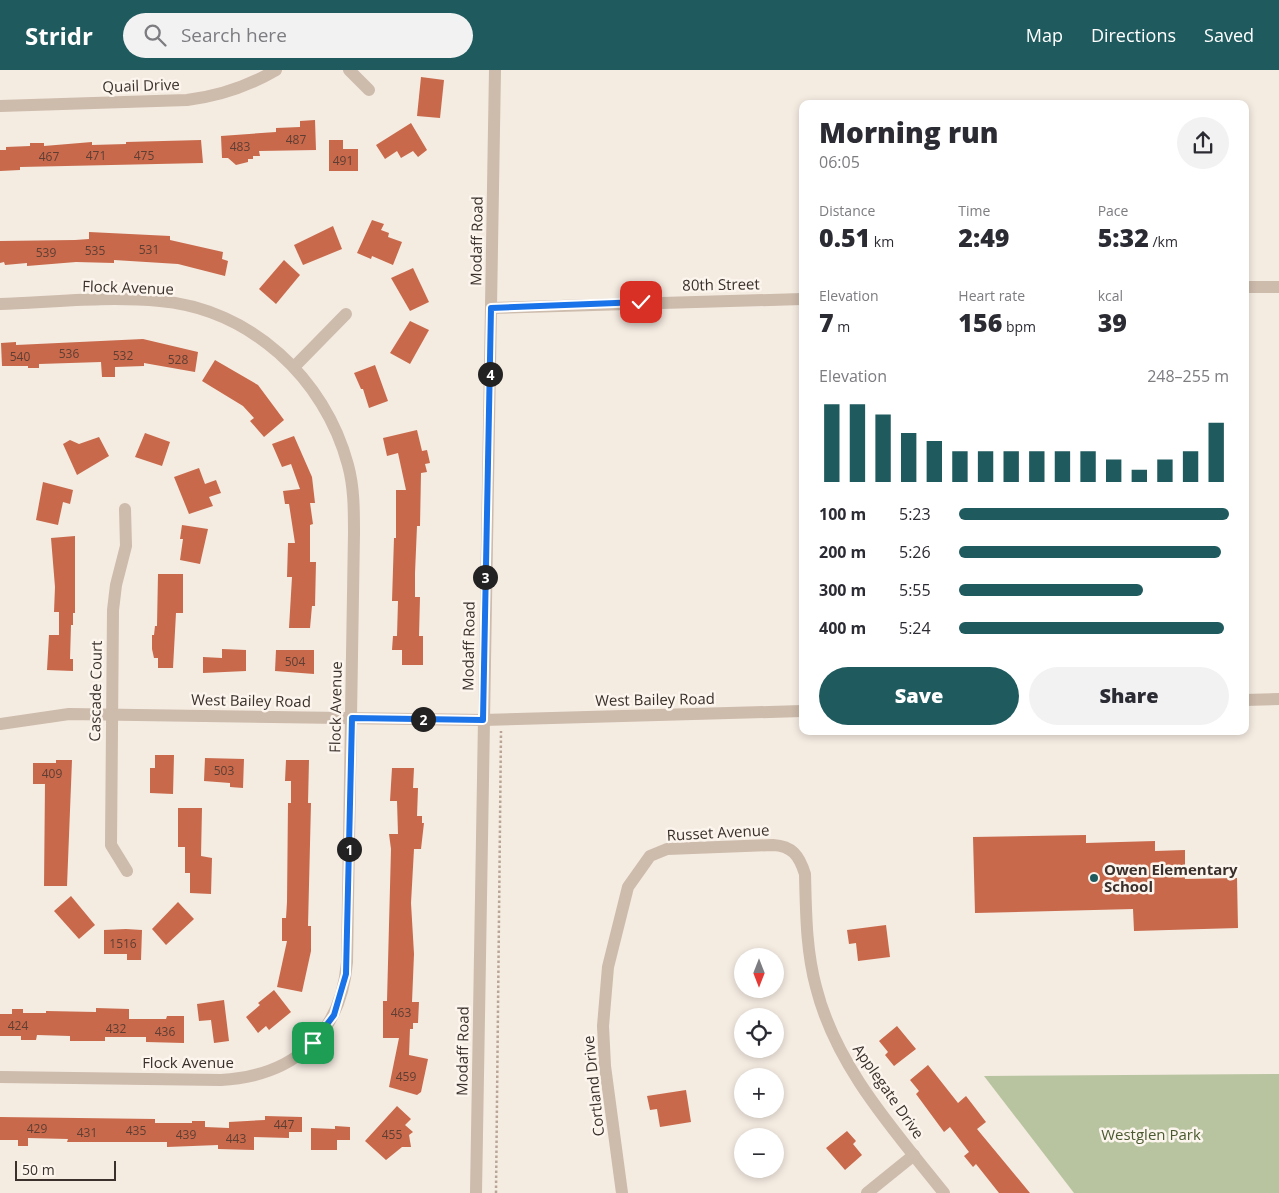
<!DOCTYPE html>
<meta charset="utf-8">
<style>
:root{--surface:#fff;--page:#f2f2f3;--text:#2b2b33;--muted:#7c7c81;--accent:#1f5a5e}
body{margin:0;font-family:"Open Sans",sans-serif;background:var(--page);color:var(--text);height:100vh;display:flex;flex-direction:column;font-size:19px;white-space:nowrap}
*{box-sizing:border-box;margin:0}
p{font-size:16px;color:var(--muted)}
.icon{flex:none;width:28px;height:28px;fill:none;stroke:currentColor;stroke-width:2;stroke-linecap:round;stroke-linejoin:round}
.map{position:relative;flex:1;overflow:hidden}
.side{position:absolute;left:799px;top:30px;width:450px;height:635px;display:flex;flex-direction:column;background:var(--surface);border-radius:10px;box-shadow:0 2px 8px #0003}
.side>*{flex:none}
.needle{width:32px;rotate:180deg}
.tools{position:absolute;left:734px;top:878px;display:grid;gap:10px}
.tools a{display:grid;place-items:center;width:50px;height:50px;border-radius:50%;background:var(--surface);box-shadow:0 2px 8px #0003;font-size:25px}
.scale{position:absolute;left:15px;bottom:12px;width:101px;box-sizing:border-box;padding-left:5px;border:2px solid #3b302b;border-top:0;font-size:14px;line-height:18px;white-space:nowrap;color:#3b302b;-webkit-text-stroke:4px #fbf5ee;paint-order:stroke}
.pin{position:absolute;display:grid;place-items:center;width:42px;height:42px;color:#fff;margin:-21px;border-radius:10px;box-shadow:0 2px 8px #0006}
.km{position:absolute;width:25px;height:25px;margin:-12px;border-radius:50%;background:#222;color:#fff;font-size:14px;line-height:25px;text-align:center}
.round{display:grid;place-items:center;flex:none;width:52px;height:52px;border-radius:26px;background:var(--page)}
.headline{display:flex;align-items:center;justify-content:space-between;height:85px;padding:0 20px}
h1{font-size:28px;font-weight:800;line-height:38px}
.stats{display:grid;grid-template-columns:repeat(3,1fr);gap:8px;height:85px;padding:5px 20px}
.stats div{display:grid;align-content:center}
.stats b{font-size:25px;font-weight:800}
.stats small{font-size:14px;font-weight:400}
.stats p{font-size:14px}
.chart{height:140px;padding:10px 20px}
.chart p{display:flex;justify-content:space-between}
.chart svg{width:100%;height:90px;margin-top:5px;stroke:var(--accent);stroke-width:6}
.primary-button{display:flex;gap:10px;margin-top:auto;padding:10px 20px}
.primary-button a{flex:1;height:58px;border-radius:30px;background:var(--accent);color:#fff;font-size:20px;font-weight:800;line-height:58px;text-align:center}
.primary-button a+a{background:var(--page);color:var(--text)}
ul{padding:0 20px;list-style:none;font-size:16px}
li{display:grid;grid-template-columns:80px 60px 1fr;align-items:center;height:38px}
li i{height:12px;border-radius:6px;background:var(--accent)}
header{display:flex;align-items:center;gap:30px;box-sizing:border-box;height:70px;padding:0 25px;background:var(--accent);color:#fff}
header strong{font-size:24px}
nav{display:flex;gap:28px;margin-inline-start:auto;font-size:18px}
.search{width:350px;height:45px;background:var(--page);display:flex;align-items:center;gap:12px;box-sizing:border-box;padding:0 18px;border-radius:28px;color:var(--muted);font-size:19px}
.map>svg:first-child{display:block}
</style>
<header>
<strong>Stridr</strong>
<div class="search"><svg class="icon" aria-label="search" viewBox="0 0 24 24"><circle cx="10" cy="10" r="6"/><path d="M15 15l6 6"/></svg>Search here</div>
<nav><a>Map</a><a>Directions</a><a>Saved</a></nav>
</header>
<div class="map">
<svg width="1279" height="1123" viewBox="0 0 1279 1123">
<rect width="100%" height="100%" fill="#f4ebe1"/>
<polygon fill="#b8c4a0" points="1279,1004 1279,1123 1074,1123 984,1006"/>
<g fill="#c8694b">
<polygon points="421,7 444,10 440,48 417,46"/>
<polygon points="315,50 316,80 259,81 260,86 253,86 253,89 248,89 248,92 236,95 228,88 222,88 221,66 276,62 276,58 300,57 300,51"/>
<polygon points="411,53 427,80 418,87 413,81 401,88 397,81 385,89 376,75"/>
<polygon points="201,70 203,93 20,97 20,100 0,101 0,80 6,80 6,77 30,76 30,73 44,73 44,76 92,72 92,75 126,74 126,72"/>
<polygon points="329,70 343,70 343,79 358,79 358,101 329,101"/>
<polygon points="372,150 384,154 381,160 389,163 388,167 402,172 393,195 372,186 371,189 357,183"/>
<polygon points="333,156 342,179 303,195 294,175"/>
<polygon points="89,162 170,166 170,170 223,182 222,189 228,191 225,206 178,194 114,190 114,193 76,192 27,196 27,193 5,195 4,192 0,193 0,171 75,170 89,169"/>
<polygon points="284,190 300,205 276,234 259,219"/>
<polygon points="413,198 429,232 410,241 391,208"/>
<polygon points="410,251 429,260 410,294 390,283"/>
<polygon points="143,269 198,282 195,302 144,293 144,296 115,297 115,307 102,307 101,292 39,294 39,298 28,298 28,296 2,296 1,273 16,272 16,275"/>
<polygon points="215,290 258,315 284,350 264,367 250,351 254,348 243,336 202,311"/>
<polygon points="375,295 388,331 369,338 363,319 361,319 354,303"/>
<polygon points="417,360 422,381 427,380 430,393 425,394 427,402 421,403 420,456 417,456 415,503 415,527 420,527 419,566 423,566 423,595 402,595 402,580 392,580 393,566 397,566 398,531 392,531 394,468 396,468 396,420 406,420 398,383 387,386 383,368"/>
<polygon points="145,363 170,372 162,396 135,387"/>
<polygon points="294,366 312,407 315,433 310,433 313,454 310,455 310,492 316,492 315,536 312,536 310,558 289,558 292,507 287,507 288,473 295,473 289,434 285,434 283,421 300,419 291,394 282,397 272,374"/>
<polygon points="99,367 109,386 77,405 63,374 70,370 79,374"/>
<polygon points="199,398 205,414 216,410 221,423 209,427 213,436 189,444 174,407"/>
<polygon points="43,412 73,420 70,434 63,432 58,455 36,450"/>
<polygon points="182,455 208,459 200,494 180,490 183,469 180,469"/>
<polygon points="75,466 75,543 73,543 73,555 71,555 70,589 73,589 73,601 47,600 49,565 59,565 59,542 54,542 55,517 51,468"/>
<polygon points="158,504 183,504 183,543 176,543 173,598 158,598 158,588 154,588 152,579 152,565 154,565 155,556 157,556"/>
<polygon points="222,579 246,580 246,601 203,603 203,587 222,588"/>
<polygon points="276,580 314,580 314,604 275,601"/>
<polygon points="155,685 174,685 173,724 150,723 150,698 155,698"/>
<polygon points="205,688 244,689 243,718 230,717 230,713 204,711"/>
<polygon points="56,690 72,690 67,816 44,816 45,714 33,714 33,693 56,693"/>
<polygon points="286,690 309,690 308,733 311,733 308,856 311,856 311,881 302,922 277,917 287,871 282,871 282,848 286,848 287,832 288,733 291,733 291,711 285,711"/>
<polygon points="392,698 414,698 413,718 418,718 417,746 422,746 422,753 424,753 421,779 414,779 411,833 414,884 412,932 419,932 418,953 413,953 413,959 410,959 409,985 428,989 421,1022 417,1025 389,1017 399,968 383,968 383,931 387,931 391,779 389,764 398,764 397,731 390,731"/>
<polygon points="178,738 202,738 201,786 212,788 211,824 190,823 190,803 185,803 185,777 178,777"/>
<polygon points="1086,765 1086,773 1155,771 1155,781 1185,780 1185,809 1237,808 1238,858 1134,861 1133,839 975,843 973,767"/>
<polygon points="71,826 95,855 79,869 54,841"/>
<polygon points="178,832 194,849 166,875 152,859"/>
<polygon points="886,855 890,887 858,891 856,873 849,874 847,860"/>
<polygon points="126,859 142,860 141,890 127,890 127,884 104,884 104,860"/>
<polygon points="274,920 291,942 269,960 266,956 258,963 246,947 260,935 258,933"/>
<polygon points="224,930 229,971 214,973 211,950 199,951 197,934"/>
<polygon points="96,938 129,939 129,949 166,949 167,946 184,946 184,973 146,972 146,967 105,967 105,971 70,971 70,966 37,965 36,970 21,970 21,966 0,966 0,944 12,944 12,939 23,939 23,943 46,943 46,941 96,942"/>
<polygon points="897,956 916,979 894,996 885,985 888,982 879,971"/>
<polygon points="928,995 958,1033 966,1026 986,1052 977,1059 1030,1123 999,1123 976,1094 973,1097 964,1086 969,1082 950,1057 944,1062 916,1024 919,1021 910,1010"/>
<polygon points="686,1020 691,1052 660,1057 657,1039 650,1040 647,1026"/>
<polygon points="397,1036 411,1049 405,1055 413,1062 409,1065 411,1077 402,1077 386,1090 365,1071"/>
<polygon points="265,1046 302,1047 302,1062 289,1062 289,1068 254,1067 254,1080 218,1079 218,1075 167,1077 167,1072 67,1072 68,1069 28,1068 28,1076 18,1076 18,1070 0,1070 0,1047 155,1049 155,1053 192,1053 192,1051 205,1051 205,1057 229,1058 229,1052 265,1050"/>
<polygon points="335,1056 350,1057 350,1070 337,1070 337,1080 311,1080 311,1058 335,1059"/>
<polygon points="847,1061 856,1071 853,1074 862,1085 845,1100 826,1078"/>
</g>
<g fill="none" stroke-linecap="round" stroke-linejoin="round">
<polyline stroke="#b9a596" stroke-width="2.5" stroke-dasharray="2.5 2.5" stroke-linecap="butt" points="496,1123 501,661"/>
<g stroke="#cdbbac" stroke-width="12">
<polyline points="349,0 369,20"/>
<path d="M0,36L187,30C220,26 247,17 276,0"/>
<polyline points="1245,217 1279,217"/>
<path d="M0,234C52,232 107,226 160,231C250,239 325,308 348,395C354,417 354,440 354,463L347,892C341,965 293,1006 221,1010L0,1007"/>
<polyline points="491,238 802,229"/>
<polyline points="294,297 346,244"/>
<polyline points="125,439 126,476 116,515 113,540 111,775 127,801"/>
<polyline points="1245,630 1279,629"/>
<polyline points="0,654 69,644 483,650 802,641"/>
<path d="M622,1123L605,996L603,956L608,897L628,817L650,786L667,779L773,775C792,776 799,785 805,804C806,842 806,880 816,917C836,997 894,1060 944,1123"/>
<polyline points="867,1123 914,1085"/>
</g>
<polyline stroke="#cdbbac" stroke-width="12" points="476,1123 495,0"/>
</g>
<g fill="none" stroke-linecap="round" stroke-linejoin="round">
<g stroke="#fff" stroke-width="10">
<polyline id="route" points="313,973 334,945 346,904 352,648 483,650 491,238 641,232"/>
</g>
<use href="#route" stroke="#1a73e8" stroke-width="6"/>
</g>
<circle fill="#1f5a5e" stroke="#fbf5ee" stroke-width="2" cx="1094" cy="808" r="5"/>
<g text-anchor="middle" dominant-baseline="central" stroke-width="5" stroke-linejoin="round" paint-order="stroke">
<g font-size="12" fill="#5e3e33">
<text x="296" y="69">487</text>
<text x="240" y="76">483</text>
<text x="96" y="85">471</text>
<text x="144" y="85">475</text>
<text x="49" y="86">467</text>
<text x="343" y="90">491</text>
<text x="149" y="179">531</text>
<text x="95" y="180">535</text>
<text x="46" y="182">539</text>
<text x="69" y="283">536</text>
<text x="123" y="285">532</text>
<text x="20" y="286">540</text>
<text x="178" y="289">528</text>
<text x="295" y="591">504</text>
<text x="224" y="700">503</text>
<text x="52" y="703">409</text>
<text x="123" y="873">1516</text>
<text x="401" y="942">463</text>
<text x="18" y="955">424</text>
<text x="116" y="958">432</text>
<text x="165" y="961">436</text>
<text x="406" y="1006">459</text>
<text x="284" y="1054">447</text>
<text x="37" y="1058">429</text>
<text x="136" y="1060">435</text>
<text x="87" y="1062">431</text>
<text x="186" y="1064">439</text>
<text x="392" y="1064">455</text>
<text x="236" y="1068">443</text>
</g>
<g font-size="15" fill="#3b302b" stroke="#fbf5ee">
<text transform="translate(141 15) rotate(-2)">Quail Drive</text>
<text transform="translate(476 171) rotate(-89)">Modaff Road</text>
<text transform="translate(721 214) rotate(-1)">80th Street</text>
<text transform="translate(128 217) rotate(2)">Flock Avenue</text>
<text transform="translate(468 576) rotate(-89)">Modaff Road</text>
<text transform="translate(95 621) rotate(-89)">Cascade Court</text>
<text transform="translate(655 629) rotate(-1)">West Bailey Road</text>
<text transform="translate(251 630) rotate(1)">West Bailey Road</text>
<text transform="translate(335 637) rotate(-89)">Flock Avenue</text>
<text transform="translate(718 762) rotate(-3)">Russet Avenue</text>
<text transform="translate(462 981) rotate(-89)">Modaff Road</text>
<text x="188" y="992">Flock Avenue</text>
<text transform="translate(593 1016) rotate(-96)">Cortland Drive</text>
<text transform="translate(889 1021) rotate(55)">Applegate Drive</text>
</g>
<g font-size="15" font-weight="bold" fill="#3b302b" stroke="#fbf5ee" text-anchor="start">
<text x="1104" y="799">Owen Elementary<tspan x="1104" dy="17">School</tspan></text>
</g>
<g font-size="15" fill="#4a5a2e" stroke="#fbf5ee">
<text x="1151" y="1064">Westglen Park</text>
</g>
</g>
</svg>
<div class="tools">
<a><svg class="needle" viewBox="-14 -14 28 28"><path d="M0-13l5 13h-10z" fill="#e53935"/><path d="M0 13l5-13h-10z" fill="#7c7c81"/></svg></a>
<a><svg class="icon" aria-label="locate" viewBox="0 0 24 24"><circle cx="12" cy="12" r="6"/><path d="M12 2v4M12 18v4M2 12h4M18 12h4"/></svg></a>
<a>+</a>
<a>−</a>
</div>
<div class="scale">50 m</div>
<div class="pin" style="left:313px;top:973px;background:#1e9e55"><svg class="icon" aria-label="arrive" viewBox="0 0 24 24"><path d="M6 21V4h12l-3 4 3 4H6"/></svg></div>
<div class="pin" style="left:641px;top:232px;background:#d93025"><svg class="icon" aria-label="check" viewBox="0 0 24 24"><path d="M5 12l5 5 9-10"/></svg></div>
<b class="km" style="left:349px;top:779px">1</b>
<b class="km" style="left:423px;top:649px">2</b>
<b class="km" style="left:485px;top:507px">3</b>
<b class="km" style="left:490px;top:304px">4</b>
<section class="side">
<div class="headline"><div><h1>Morning run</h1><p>06:05</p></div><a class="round"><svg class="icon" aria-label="share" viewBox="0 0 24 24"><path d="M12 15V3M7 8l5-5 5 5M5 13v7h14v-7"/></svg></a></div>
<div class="stats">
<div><p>Distance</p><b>0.51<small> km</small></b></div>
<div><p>Time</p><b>2:49</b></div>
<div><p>Pace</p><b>5:32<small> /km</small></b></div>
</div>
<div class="stats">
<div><p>Elevation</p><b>7<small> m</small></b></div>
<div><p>Heart rate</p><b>156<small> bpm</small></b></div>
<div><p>kcal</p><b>39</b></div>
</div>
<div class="chart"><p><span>Elevation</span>248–255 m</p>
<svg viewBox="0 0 160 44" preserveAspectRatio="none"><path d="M5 44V6M15 44V6M25 44V11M35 44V20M45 44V24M55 44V29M65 44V29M75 44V29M85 44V29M95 44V29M105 44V29M115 44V33M125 44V38M135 44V33M145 44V29M155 44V15"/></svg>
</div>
<ul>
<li><b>100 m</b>5:23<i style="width:100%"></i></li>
<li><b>200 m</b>5:26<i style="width:97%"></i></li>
<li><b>300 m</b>5:55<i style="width:68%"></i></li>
<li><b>400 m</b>5:24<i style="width:98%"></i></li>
</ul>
<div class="primary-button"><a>Save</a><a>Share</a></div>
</section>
</div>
